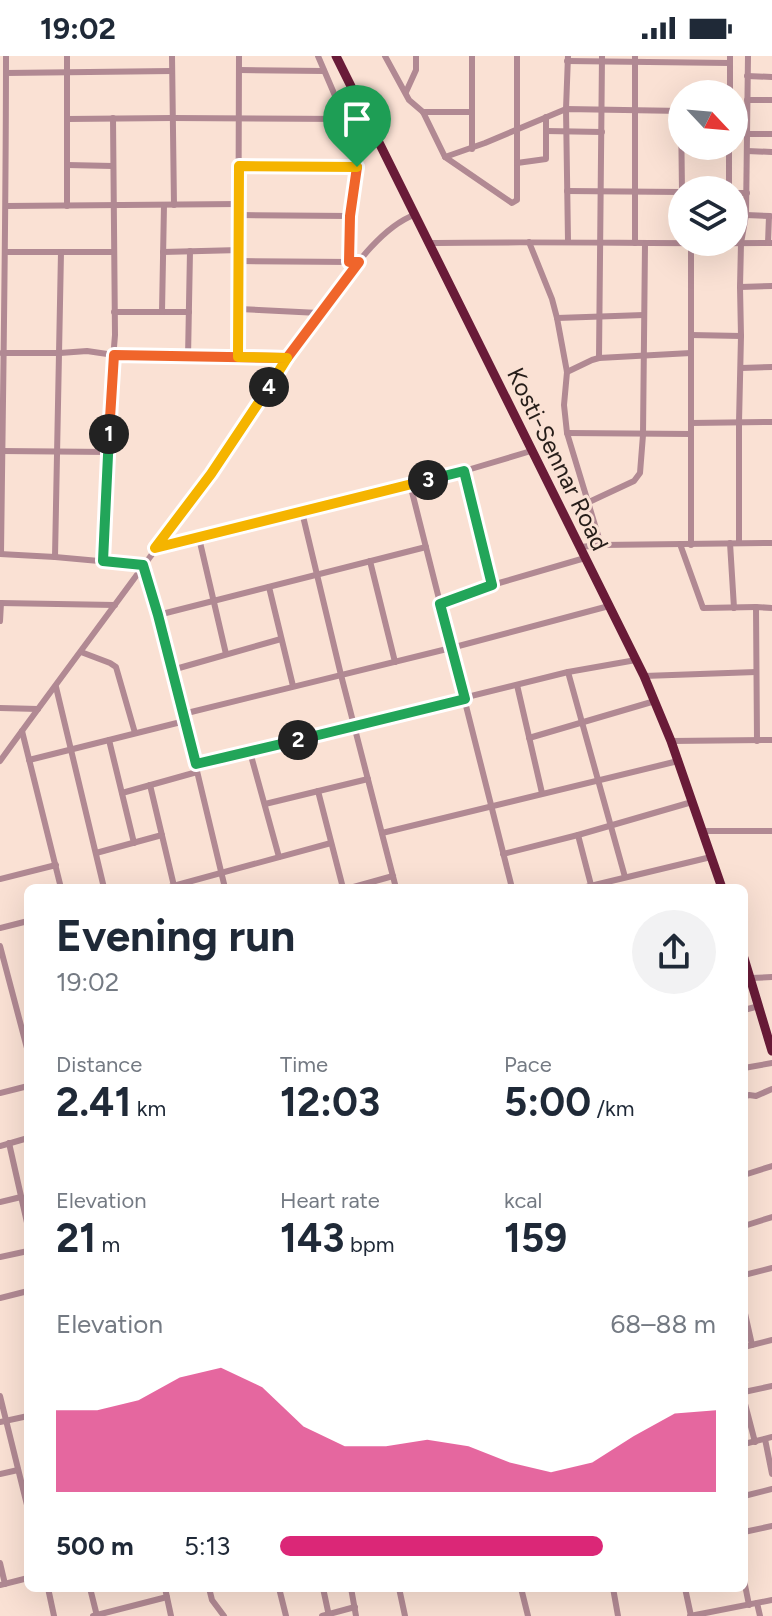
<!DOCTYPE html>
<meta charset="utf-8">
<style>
:root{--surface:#fff;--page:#f2f2f3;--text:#1f2937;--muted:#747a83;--accent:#db2777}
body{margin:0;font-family:Figtree,sans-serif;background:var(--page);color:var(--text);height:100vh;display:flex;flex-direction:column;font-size:30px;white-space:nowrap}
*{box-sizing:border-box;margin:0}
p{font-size:26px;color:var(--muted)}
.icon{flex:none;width:44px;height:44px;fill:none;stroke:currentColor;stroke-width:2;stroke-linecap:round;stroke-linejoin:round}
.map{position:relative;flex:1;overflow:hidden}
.drawer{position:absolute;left:24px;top:828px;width:724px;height:708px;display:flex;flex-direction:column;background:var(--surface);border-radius:12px;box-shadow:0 8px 32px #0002}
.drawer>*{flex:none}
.needle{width:52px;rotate:116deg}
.fabs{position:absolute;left:668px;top:24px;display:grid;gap:16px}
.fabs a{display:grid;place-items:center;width:80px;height:80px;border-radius:50%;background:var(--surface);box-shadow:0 8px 32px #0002;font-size:40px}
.pin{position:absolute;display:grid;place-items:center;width:68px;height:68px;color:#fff;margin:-82px -34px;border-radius:50% 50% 50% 0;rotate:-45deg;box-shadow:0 0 8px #0007}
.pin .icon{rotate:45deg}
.km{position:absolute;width:40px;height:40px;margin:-20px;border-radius:50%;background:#222;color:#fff;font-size:22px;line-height:40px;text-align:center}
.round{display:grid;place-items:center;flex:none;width:84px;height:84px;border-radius:42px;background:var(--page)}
.overview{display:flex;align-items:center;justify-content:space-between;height:136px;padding:0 32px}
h1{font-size:44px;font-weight:700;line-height:60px}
.stats{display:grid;grid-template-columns:repeat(3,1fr);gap:12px;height:136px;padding:8px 32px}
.stats div{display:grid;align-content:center}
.stats b{font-size:40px;font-weight:700}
.stats small{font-size:22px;font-weight:400}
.stats p{font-size:22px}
.chart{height:224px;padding:16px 32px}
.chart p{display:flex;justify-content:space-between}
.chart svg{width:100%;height:144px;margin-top:8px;fill:var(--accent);opacity:.7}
ul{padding:0 32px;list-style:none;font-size:26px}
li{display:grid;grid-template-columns:128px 96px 1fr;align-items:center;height:60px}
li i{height:20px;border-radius:10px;background:var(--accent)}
.status{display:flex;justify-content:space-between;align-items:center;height:56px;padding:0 40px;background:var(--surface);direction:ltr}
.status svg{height:22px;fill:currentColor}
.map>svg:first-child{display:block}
</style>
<div class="status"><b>19:02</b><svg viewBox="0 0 49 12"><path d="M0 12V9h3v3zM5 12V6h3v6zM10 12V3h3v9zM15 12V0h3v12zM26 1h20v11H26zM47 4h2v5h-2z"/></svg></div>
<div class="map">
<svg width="772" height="1560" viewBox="0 0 772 1560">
<rect width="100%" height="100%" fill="#fae1d4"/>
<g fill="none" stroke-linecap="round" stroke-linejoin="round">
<g stroke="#b18993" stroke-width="6">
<polyline points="172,0 174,149"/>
<polyline points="385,0 409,44 423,56 445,101 512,147 517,144 517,0"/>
<polyline points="568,0 566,53 568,185"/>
<polyline points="635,0 635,187"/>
<polyline points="567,5 730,7"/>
<polyline points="239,14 324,15"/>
<polyline points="6,17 172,15"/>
<polyline points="747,20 772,21"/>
<polyline points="406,36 416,14 416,0"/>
<polyline points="730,38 730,0"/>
<polyline points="747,44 772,44"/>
<polyline points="681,55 682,136"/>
<polyline points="423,56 472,56"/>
<polyline points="734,57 747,57"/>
<polyline points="67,63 172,62 345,63 318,0"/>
<path d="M345,63C367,99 353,123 350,161C349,176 349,191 349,206"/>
<polyline points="546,75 602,76"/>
<polyline points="747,78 772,78"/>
<polyline points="472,93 472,0"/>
<polyline points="747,95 772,96"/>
<polyline points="445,101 485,87 566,53 682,55"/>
<polyline points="517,107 546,103 546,61"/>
<polyline points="67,109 113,110"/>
<polyline points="239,110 357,111"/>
<polyline points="729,134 729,90"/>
<polyline points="567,135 682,136"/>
<polyline points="734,137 747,137"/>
<polyline points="6,150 238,148"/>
<polyline points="67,150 67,0"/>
<polyline points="239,159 350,160"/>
<polyline points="746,159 770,160"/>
<polyline points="529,186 552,243 557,262 567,316 564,349 567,377 601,489"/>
<path d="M428,187C543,185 657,188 772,187"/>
<polyline points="768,187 769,160"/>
<polyline points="5,196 113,196"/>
<polyline points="163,196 240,194"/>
<polyline points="240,205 351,206"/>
<polyline points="740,231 772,230"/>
<polyline points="239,253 319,257"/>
<polyline points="114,256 189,256"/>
<polyline points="162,256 164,149"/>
<polyline points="557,262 644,259"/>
<polyline points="691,279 741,280"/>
<polyline points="2,297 60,297 87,295 114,299 188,302 287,302"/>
<polyline points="238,301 239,0"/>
<polyline points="188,302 190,195"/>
<polyline points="599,302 602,0"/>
<polyline points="741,312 772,311"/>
<polyline points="567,316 592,304 599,302 691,297"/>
<polyline points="691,367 772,366"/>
<polyline points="567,377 691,378"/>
<polyline points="2,395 109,396"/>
<polyline points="464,415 492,529"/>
<polyline points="410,428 512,832"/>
<polyline points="589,446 634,425 640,417 643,379 645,188"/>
<polyline points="302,456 341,619 396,832"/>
<polyline points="199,482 226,598"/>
<polyline points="730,487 734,552"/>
<polyline points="739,487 739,366 741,280 740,231 741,187 746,159 748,0"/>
<polyline points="680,488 703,552 756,551"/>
<polyline points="691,489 691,188"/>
<polyline points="580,491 601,489 772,487"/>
<polyline points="155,492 464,415 531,395"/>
<polyline points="0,498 55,501 143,509 185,665 225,832"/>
<path d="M1,498C3,332 6,166 6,0"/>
<polyline points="55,501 61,196"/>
<polyline points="103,505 111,328 115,279 113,62"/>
<polyline points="370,505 395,606"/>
<polyline points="269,531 293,630"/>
<polyline points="0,547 115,549"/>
<polyline points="440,548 492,529 585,502"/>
<polyline points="158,559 426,491"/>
<polyline points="0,565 1,547"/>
<polyline points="81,596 110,607 116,611 135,677"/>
<polyline points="172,614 281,583"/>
<polyline points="568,616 625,821"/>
<polyline points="644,620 756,616"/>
<polyline points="517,629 542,737"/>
<polyline points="56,631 104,832"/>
<polyline points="0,652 38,653"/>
<polyline points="183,658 451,592 609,550"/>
<polyline points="22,675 61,832"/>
<polyline points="529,682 655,645"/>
<polyline points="109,684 134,787"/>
<polyline points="671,685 772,684"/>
<polyline points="757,685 756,551 772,552"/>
<polyline points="250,696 279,801"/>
<polyline points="29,704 185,665"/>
<path d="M0,705C69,610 140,516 209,420C252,361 289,298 333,239C353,212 382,171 414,159"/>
<polyline points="196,708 568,616 636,604"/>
<polyline points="150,729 174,830"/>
<polyline points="318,735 343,832"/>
<polyline points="122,737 197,716"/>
<polyline points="265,748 368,723"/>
<polyline points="702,775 772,775"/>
<polyline points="382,777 678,705"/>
<polyline points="578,779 591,829"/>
<polyline points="96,797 162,779"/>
<polyline points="503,798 578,779 692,746"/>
<polyline points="0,823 56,809"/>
<polyline points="166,832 331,787"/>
<polyline points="350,832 393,820"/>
<polyline points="582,832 711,801"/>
<polyline points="0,872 28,865"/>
<polyline points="0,890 28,996"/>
<polyline points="751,922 772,921"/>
<polyline points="744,954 759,950"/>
<polyline points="744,1012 772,1007"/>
<polyline points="0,1037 28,1030"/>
<polyline points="744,1041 749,1039 756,1040 772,1033"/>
<polyline points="9,1087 28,1171"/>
<polyline points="0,1090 28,1082"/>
<polyline points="744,1119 772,1110"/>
<polyline points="0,1146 21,1141"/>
<polyline points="744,1170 772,1161"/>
<polyline points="0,1201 28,1195"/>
<polyline points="744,1219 772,1212"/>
<polyline points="0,1242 28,1235"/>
<polyline points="744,1253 752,1289"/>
<polyline points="744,1291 772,1284"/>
<polyline points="744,1336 772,1330"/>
<polyline points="0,1340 28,1453"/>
<polyline points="744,1344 755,1386"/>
<polyline points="0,1366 28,1360"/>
<polyline points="765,1383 772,1418"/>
<polyline points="744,1388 772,1381"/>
<polyline points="0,1418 18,1414"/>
<polyline points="744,1440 772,1433"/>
<polyline points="744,1476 772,1470"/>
<polyline points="0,1507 5,1528"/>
<polyline points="744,1524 749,1549"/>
<polyline points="0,1529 28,1522"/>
<polyline points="48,1532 54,1560"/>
<polyline points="90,1532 97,1560"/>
<polyline points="165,1532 171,1560"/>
<polyline points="209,1532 212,1544 224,1560"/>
<polyline points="279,1532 286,1560"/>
<polyline points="323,1532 329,1560"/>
<polyline points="351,1532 356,1560"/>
<polyline points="399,1532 405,1560"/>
<polyline points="521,1532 528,1560"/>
<polyline points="613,1532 618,1560"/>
<polyline points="685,1532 691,1560"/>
<polyline points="757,1547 760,1560"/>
<polyline points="93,1560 167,1541"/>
<polyline points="322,1560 355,1551"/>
<polyline points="690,1560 772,1544"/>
</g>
<g stroke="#691b38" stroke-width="9">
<polyline points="336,0 644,620 671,685 722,832"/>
<polyline points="744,902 772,995"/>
</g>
</g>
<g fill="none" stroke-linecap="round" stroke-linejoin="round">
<g stroke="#fff" stroke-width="16">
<polyline id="split-1" points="109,378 114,299 287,302 359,206 349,206 350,160 357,111"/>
</g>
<g stroke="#fff" stroke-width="16">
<polyline id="split-2" points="109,378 103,505 143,509 158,559 196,708 298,684"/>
</g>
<g stroke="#fff" stroke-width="16">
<polyline id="split-3" points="298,684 465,643 440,548 492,529 464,415 428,424"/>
</g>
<g stroke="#fff" stroke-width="16">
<polyline id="split-4" points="269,331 211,418 155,492 428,424"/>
</g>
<g stroke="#fff" stroke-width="16">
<polyline id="split-5" points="269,331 287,302 238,301 239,110 357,111"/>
</g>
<use href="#split-1" stroke="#f0652b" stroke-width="10"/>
<use href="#split-2" stroke="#22a559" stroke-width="10"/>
<use href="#split-3" stroke="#22a559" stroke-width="10"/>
<use href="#split-4" stroke="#f5b400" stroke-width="10"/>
<use href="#split-5" stroke="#f5b400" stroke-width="10"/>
</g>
<g text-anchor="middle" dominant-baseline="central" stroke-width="6" stroke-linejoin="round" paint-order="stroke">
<g font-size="24" fill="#261d19" stroke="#fae1d4">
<text transform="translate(558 403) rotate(64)">Kosti-Sennar Road</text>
</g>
</g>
</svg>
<div class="fabs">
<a><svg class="needle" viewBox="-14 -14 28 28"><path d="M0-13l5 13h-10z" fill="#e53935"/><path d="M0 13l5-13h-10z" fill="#747a83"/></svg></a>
<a><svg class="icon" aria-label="layers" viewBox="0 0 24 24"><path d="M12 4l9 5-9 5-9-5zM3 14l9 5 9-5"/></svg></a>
</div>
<div class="pin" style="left:357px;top:111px;background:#1e9e55"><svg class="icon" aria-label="arrive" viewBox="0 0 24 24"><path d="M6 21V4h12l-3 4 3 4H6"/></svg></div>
<b class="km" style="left:109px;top:378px">1</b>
<b class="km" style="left:298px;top:684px">2</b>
<b class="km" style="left:428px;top:424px">3</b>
<b class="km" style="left:269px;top:331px">4</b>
<section class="drawer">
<div class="overview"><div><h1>Evening run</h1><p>19:02</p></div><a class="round"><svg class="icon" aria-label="share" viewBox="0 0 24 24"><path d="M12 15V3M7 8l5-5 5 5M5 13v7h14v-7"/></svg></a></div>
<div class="stats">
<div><p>Distance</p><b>2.41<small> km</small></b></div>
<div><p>Time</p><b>12:03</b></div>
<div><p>Pace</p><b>5:00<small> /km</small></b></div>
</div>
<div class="stats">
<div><p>Elevation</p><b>21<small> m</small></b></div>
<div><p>Heart rate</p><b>143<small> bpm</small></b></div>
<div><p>kcal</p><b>159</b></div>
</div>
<div class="chart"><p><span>Elevation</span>68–88 m</p>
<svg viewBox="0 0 160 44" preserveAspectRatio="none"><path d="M0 44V19L10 19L20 16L30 9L40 6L50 12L60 24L70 30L80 30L90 28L100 30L110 35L120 38L130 35L140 27L150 20L160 19V44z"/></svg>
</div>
<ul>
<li><b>500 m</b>5:13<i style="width:74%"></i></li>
</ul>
</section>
</div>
